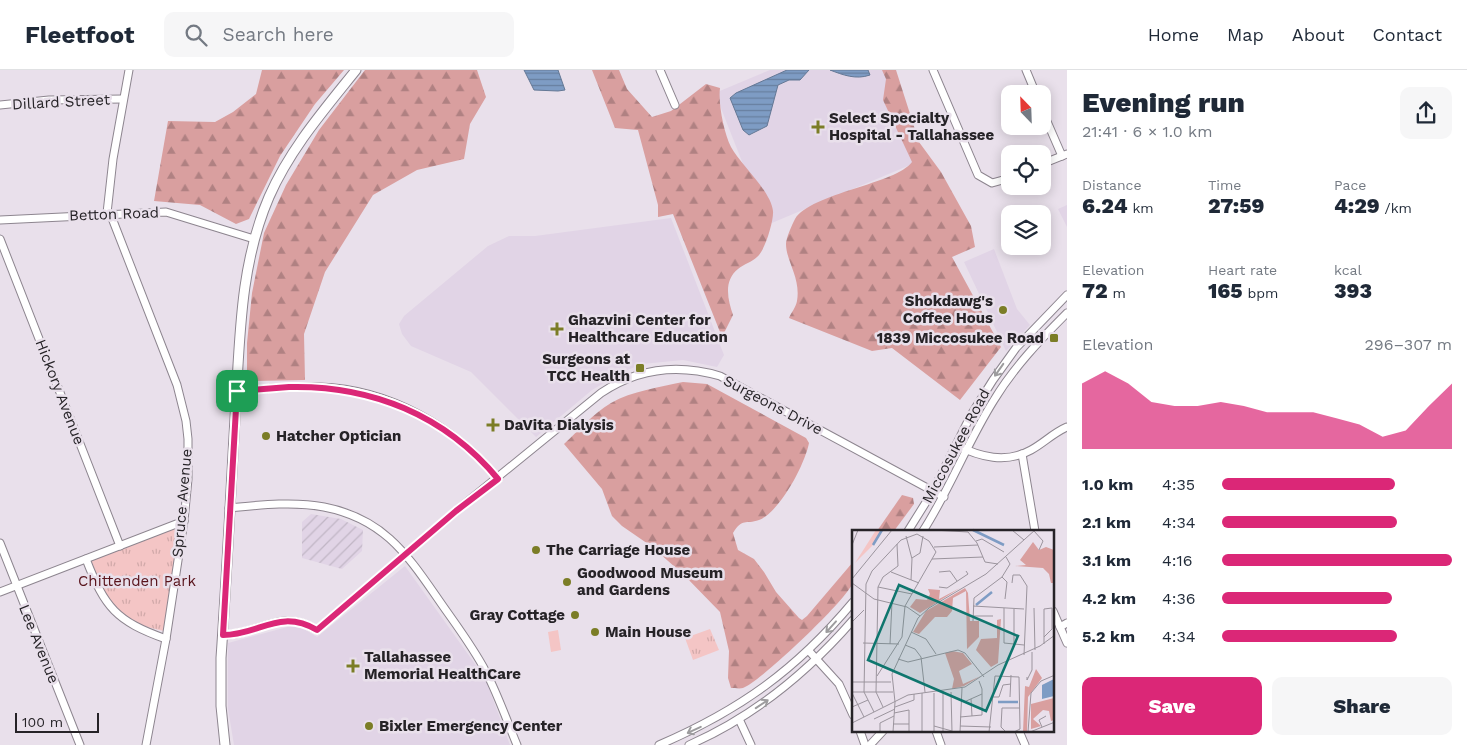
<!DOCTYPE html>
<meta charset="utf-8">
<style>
:root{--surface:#fff;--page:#f6f6f7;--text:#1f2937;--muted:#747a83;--line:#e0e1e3;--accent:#db2777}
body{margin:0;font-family:"Work Sans",sans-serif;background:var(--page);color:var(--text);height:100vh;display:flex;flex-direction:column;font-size:19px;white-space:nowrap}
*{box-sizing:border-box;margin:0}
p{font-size:16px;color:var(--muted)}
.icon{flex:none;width:28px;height:28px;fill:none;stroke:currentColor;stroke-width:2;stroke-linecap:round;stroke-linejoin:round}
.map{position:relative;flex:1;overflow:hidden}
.side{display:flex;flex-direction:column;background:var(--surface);width:400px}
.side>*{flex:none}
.needle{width:32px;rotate:337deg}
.controls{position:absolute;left:1001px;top:15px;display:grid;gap:10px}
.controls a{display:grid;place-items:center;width:50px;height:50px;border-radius:10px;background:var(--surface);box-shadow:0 2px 12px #0003;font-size:25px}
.scale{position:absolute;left:15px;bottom:12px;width:84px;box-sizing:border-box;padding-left:5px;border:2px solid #262327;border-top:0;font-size:14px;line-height:18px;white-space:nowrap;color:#262327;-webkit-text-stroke:4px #e9e0eb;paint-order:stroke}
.pin{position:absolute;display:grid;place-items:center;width:42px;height:42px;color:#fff;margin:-21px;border-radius:10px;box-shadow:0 2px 8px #0006}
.round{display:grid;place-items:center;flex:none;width:52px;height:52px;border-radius:10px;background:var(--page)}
.headline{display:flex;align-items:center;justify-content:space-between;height:85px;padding:0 15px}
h1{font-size:28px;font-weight:800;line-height:38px}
.stats{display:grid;grid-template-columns:repeat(3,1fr);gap:8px;height:85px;padding:5px 15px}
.stats div{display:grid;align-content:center}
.stats b{font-size:21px;font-weight:800}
.stats small{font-size:14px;font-weight:400}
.stats p{font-size:14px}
.chart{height:140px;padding:10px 15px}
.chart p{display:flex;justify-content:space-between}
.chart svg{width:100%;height:90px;margin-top:5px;fill:var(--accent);opacity:.7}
.primary-button{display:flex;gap:10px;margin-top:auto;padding:10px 15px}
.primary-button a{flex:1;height:58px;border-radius:10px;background:var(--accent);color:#fff;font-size:20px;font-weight:800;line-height:58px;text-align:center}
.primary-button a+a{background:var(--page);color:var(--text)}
ul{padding:0 15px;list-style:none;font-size:16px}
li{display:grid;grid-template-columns:80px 60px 1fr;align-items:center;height:38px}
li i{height:12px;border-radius:6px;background:var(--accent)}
header{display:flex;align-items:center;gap:30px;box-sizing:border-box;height:70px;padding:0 25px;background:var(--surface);border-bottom:1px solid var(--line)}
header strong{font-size:24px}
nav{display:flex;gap:28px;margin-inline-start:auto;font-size:18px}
.search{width:350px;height:45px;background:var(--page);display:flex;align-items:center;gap:12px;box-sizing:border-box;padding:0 18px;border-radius:10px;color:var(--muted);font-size:19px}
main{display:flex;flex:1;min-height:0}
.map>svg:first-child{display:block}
</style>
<header>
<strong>Fleetfoot</strong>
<div class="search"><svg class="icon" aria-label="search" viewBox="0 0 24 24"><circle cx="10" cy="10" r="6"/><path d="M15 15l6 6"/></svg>Search here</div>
<nav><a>Home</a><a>Map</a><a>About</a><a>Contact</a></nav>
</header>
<main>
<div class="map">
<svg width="1067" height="675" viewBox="0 0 1067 675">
<defs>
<pattern id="industrial-furrows" width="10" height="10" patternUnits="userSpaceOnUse" patternTransform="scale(1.25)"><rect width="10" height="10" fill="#e1d4e6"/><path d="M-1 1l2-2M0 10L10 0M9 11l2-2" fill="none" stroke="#c1b6c5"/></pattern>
<pattern id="forest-firs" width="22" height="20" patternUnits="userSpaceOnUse" patternTransform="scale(1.25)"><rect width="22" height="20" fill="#d99f9f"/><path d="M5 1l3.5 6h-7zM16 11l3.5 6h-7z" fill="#b08182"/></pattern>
<pattern id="park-tufts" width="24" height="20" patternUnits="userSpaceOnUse" patternTransform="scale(1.25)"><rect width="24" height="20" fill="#f4c5c5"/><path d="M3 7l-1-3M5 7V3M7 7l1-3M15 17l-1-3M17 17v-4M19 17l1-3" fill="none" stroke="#d1a9a9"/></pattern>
<pattern id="water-rules" width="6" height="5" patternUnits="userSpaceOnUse" patternTransform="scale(1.25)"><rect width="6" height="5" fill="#7e9cc4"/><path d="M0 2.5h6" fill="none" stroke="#677f9f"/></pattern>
</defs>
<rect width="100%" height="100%" fill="#e9e0eb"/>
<g fill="#e1d4e6">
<polygon points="770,0 885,0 922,90 767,155 715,23"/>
<polygon points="1067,135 1067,157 1058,139"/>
<polygon points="671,148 724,285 717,297 683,290 642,294 625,301 592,320 536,367 471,302 411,276 402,264 399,254 404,246 488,176 509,166 535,166"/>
<polygon points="994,179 1017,239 1030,255 1006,281 964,192"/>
<polygon points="405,496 485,608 510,675 234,675 228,639 228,573 291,556 304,559 317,567"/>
</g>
<polygon fill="url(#industrial-furrows)" points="311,444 341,449 363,460 362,481 342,499 302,488 302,452"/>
<g fill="url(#forest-firs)">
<polygon points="262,0 344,0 315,34 280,86 249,149 236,154 200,135 154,131 168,51 215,52 233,42 256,24"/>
<polygon points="365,0 477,0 486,27 470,54 464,89 417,100 373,125 325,202 304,264 305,310 253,311 247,302 247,273 252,223 264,163 286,115 319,60"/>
<path d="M592,0H619L627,19L652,47L671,41L706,14L720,18C718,34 724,63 731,77C740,94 771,121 773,141C774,150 765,181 757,187C752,192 744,194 738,199C723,211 728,230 733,245L722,267L673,144L658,147V135L638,60L615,58Z"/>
<path d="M882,0H896L919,72L941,102L971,156L975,177L952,187L1001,277L960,330L892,278L872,281L789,248C791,243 796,237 797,231C801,208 786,191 786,174C786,168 792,155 795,149C811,123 896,114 912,92L883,30L886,9Z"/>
<path d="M683,312L707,314L806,368L809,373C805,394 780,442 759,450C745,455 743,447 733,463L738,480L754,489L764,502L776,522L799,548L802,550L807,546L853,492C853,498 855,506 853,512C850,527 759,613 743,618C740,619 734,618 731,618L728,608L729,581L720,542L684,505L651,476L622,456L612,446L602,419L564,374C579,360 593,344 611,333C632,321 660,317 683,312Z"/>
<polygon points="902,425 913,428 914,434 894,461 877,461"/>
</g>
<g fill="url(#park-tufts)">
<path d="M181,456L164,561C119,553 106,531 91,491Z"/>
<polygon points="710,559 719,580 693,590 685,568"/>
</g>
<polygon fill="#f4c5c5" points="558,560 561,580 551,582 548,562"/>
<g fill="url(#water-rules)" stroke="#647895">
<polygon points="524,0 558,0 565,20 558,21 534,20"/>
<polygon points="787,0 809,0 800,10 789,10 778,15 767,56 749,65 743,60 730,28 736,23"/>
<path d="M830,0H868L870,5C856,10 843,5 830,0Z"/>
</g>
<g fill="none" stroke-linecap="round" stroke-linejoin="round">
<g stroke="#8d858f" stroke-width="9">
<g id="minor">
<polyline points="660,0 675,35"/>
<polyline points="933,0 978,105 992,113 1010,108"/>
<polyline points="1026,0 1036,24"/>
<polyline points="0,35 49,30 123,29"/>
<polyline points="1042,40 1062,86"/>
<polyline points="1042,94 1067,84"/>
<polyline points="107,143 113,89 129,0"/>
<polyline points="110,143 177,315 186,351 188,369 188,409 184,451 166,569 146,675"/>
<polyline points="0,150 166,142 254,169"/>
<polyline points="0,169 120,476"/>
<path d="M237,321C265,319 292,316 320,317C389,319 455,357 498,409"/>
<path d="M956,375C980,387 1006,394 1031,380C1044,373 1053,363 1067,357"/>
<polyline points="1022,384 1035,461"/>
<path d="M229,438C259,435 294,431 324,437C381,448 405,481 436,526C453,551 472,575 486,602C498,625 507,651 517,675"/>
<polyline points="908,461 933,421 971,345 993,310 1016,278 1067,225"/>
<path d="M923,461C950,419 967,373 994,330C1014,297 1040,270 1067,243"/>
<polyline points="0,473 80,675"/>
<path d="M86,489C105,538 116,551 166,569"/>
<polyline points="0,522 184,451"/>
<polyline points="1053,541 1067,573"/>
<polyline points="1060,557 1067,553"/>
<path d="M223,565C260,565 279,537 317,560L456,441L601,323C638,298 679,294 720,306L944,427"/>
<polyline points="809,581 839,614 853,645"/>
<polyline points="739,649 751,675"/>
<polyline points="860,661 865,675"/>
<polyline points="936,661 941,675"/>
<polyline points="1019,661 1025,675"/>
<path d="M659,675C740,640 796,600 853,532"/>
<path d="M689,675C753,647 807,603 853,550"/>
<polyline points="870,675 883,661"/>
</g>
</g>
<g stroke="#8d858f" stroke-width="11">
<path id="major" d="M225,675L221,636V588C227,502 231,416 236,331C240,262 241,192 269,127C290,79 324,40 356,0"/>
</g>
<use href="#minor" stroke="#fff" stroke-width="7"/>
<use href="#major" stroke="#fff" stroke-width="9"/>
</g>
<defs><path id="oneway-shaft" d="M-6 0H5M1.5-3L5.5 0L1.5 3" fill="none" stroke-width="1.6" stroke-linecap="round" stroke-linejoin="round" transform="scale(1.25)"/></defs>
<g stroke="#9d9c9e">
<use href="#oneway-shaft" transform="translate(999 300) rotate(125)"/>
<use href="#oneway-shaft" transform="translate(831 557) rotate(132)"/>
<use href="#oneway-shaft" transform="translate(762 634) rotate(-34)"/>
<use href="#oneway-shaft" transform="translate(694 660) rotate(155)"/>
</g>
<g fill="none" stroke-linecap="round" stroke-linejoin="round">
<g stroke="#fff" stroke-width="10">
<path id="route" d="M289,317C371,315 445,345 498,409L456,441L317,560C279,538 260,565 223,565L237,321Z"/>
</g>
<use href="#route" stroke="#db2777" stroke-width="6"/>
</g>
<g fill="#7b7d26" stroke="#e9e0eb" stroke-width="2">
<path d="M815.5 49.5h5v5h5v5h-5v5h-5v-5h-5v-5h5z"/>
<circle cx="1003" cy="240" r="5"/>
<path d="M554.5 251.5h5v5h5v5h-5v5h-5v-5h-5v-5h5z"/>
<rect x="1049" y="263" width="10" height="10" rx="2.5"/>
<rect x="635" y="293" width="10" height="10" rx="2.5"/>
<path d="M490.5 347.5h5v5h5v5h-5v5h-5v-5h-5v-5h5z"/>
<circle cx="266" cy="366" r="5"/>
<circle cx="536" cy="480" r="5"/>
<circle cx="567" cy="512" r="5"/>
<circle cx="575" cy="545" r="5"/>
<circle cx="595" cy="562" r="5"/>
<path d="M350.5 588.5h5v5h5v5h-5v5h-5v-5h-5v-5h5z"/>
<circle cx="369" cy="656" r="5"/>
</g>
<g text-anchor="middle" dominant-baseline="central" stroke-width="5" stroke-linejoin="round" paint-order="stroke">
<g font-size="15" fill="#262327" stroke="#e9e0eb">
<text transform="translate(61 32) rotate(-3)">Dillard Street</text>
<text transform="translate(114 144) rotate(-2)">Betton Road</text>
<text transform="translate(60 322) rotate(69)">Hickory Avenue</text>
<text transform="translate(773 335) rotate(28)">Surgeons Drive</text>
<text transform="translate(956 376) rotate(-62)">Miccosukee Road</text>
<text transform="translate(182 433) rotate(-85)">Spruce Avenue</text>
<text transform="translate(39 574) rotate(68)">Lee Avenue</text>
</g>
<g font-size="15" font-weight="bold" fill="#262327" stroke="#e9e0eb" text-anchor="start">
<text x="829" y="48">Select Specialty<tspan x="829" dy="17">Hospital - Tallahassee</tspan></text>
<text x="993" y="231" text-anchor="end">Shokdawg's<tspan x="993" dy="17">Coffee Hous</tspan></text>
<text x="568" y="250">Ghazvini Center for<tspan x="568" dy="17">Healthcare Education</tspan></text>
<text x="1044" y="268" text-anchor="end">1839 Miccosukee Road</text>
<text x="630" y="289" text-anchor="end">Surgeons at<tspan x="630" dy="17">TCC Health</tspan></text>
<text x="504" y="355">DaVita Dialysis</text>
<text x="276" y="366">Hatcher Optician</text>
<text x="546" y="480">The Carriage House</text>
<text x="577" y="503">Goodwood Museum<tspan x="577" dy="17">and Gardens</tspan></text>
<text x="565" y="545" text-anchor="end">Gray Cottage</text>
<text x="605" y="562">Main House</text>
<text x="364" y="587">Tallahassee<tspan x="364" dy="17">Memorial HealthCare</tspan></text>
<text x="379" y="656">Bixler Emergency Center</text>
</g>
<g font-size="15" fill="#59141c" stroke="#e9e0eb">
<text x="137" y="511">Chittenden Park</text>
</g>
</g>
<g transform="translate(852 460)">
<rect width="202" height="202" fill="#e9e0eb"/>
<path d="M181,12L187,20L194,17L202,20V53H199L197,44L191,38L163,36L174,35L168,30ZM108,58L68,83L58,77L64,69L75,70L78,64L76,59L88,60L87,69ZM113,58L116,63L118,91H127V107L115,119L114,61L101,68L100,81L95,87H83L67,104L61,102L74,81ZM149,89L146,133L139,137L124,120L129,109L145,108V90ZM100,121L111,123L120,134L107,141L111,154L129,146L112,156L100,159L102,149L93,123ZM184,139L190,148L176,167L175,202H171L173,156L177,157ZM202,168V190L199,191L197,181L191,180L181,189L189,196L179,199V174Z" fill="#d99f9f"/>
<path d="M24,0H30L22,14L3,33Z" fill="#f4c5c5"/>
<path d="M202,149V166L190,169V155Z" fill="#7e9cc4"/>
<path fill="none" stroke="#7e9cc4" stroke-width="2.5" d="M121,0L152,15M21,15L30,0M124,75L140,62M146,172H166"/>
<path fill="none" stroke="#9b949d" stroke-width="1" d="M81,0L116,2L125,13L133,32L146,34M160,0L172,10M182,1L191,11L187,20M54,6L60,29L59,50M124,11L130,9L152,22M0,15L6,0M82,17L126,15M60,28L68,23L71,6M80,29L131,27M39,42L67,53M87,42L98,41L105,51M150,47L155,52L153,69M0,49L40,0M0,53L22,69L55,77L68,86M160,53L161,45H168L175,56L172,125M26,57L60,64M87,57L95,58L116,44L114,41M121,76L172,79M152,78V113L172,115M182,78L183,120M162,79V115M121,86H141M121,91L122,68L150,47L158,34L154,27M0,92L12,80M59,102L74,109L84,124M192,107L200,99V78L192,79V114M11,113L47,114M38,114L40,72M53,115L63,119L69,127L73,162M46,129L56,132L106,120L113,123L132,147M0,140V163L12,187M25,146L50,107L53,76M143,146L167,147L168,199L162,202M175,147V150L180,140V122M0,152H39M0,162H41M99,162L100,202M70,163V202M139,167H147L151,155L159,154M158,167L159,145M119,169L120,186M112,172L130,164M0,177L16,170M31,177L24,162L26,57L31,47L46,36L45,14M43,177L62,170V164M22,182L12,162L14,54L20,41L49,10L65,4L77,11L84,22L53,76M42,183L57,180V202M108,187L130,185V159L127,151M22,189L43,179M0,193L56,165L113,157L146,135L188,116L203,105M41,194H57M82,196L100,201M108,196L139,197M190,197L187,190L194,186M28,202V193L42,186M41,202L43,172L40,144L66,88L77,78L134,44L183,0M82,202V163M91,202V161M108,202L110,158M137,202L143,146M154,202L149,197L150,178H168M176,202L179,163L189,151L203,145M178,202L203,192"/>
<path fill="#0f766e" fill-opacity="0.15" stroke="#0f766e" stroke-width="2.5" d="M47,55L166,106L134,181L16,130Z"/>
<rect width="202" height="202" fill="none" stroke="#262327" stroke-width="2.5"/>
</g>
</svg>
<div class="controls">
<a><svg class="needle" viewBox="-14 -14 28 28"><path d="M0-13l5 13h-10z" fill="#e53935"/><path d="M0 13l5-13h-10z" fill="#747a83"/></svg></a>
<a><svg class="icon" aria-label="locate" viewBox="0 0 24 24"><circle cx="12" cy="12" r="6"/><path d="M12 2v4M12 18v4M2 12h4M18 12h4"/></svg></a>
<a><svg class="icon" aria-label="layers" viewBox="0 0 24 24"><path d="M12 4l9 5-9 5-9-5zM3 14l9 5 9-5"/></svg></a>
</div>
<div class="scale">100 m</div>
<div class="pin" style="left:237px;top:321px;background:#1e9e55"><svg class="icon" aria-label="arrive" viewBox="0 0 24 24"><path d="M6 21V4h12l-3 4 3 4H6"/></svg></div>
</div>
<section class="side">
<div class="headline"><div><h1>Evening run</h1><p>21:41 · 6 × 1.0 km</p></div><a class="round"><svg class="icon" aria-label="share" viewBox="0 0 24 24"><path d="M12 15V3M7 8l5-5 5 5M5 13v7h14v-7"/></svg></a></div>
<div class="stats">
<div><p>Distance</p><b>6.24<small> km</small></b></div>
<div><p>Time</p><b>27:59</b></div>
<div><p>Pace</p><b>4:29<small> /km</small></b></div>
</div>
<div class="stats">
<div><p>Elevation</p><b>72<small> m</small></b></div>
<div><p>Heart rate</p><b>165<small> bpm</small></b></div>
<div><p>kcal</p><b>393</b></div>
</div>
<div class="chart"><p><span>Elevation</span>296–307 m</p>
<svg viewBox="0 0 160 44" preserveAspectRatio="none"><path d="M0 44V12L10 6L20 12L30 21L40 23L50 23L60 21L70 23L80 26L90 26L100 26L110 29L120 32L130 38L140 35L150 23L160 12V44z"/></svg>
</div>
<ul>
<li><b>1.0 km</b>4:35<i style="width:75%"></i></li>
<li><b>2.1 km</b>4:34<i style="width:76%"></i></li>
<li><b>3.1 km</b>4:16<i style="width:100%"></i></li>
<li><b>4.2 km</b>4:36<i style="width:74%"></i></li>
<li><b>5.2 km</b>4:34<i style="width:76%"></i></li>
</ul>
<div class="primary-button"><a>Save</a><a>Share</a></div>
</section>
</main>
